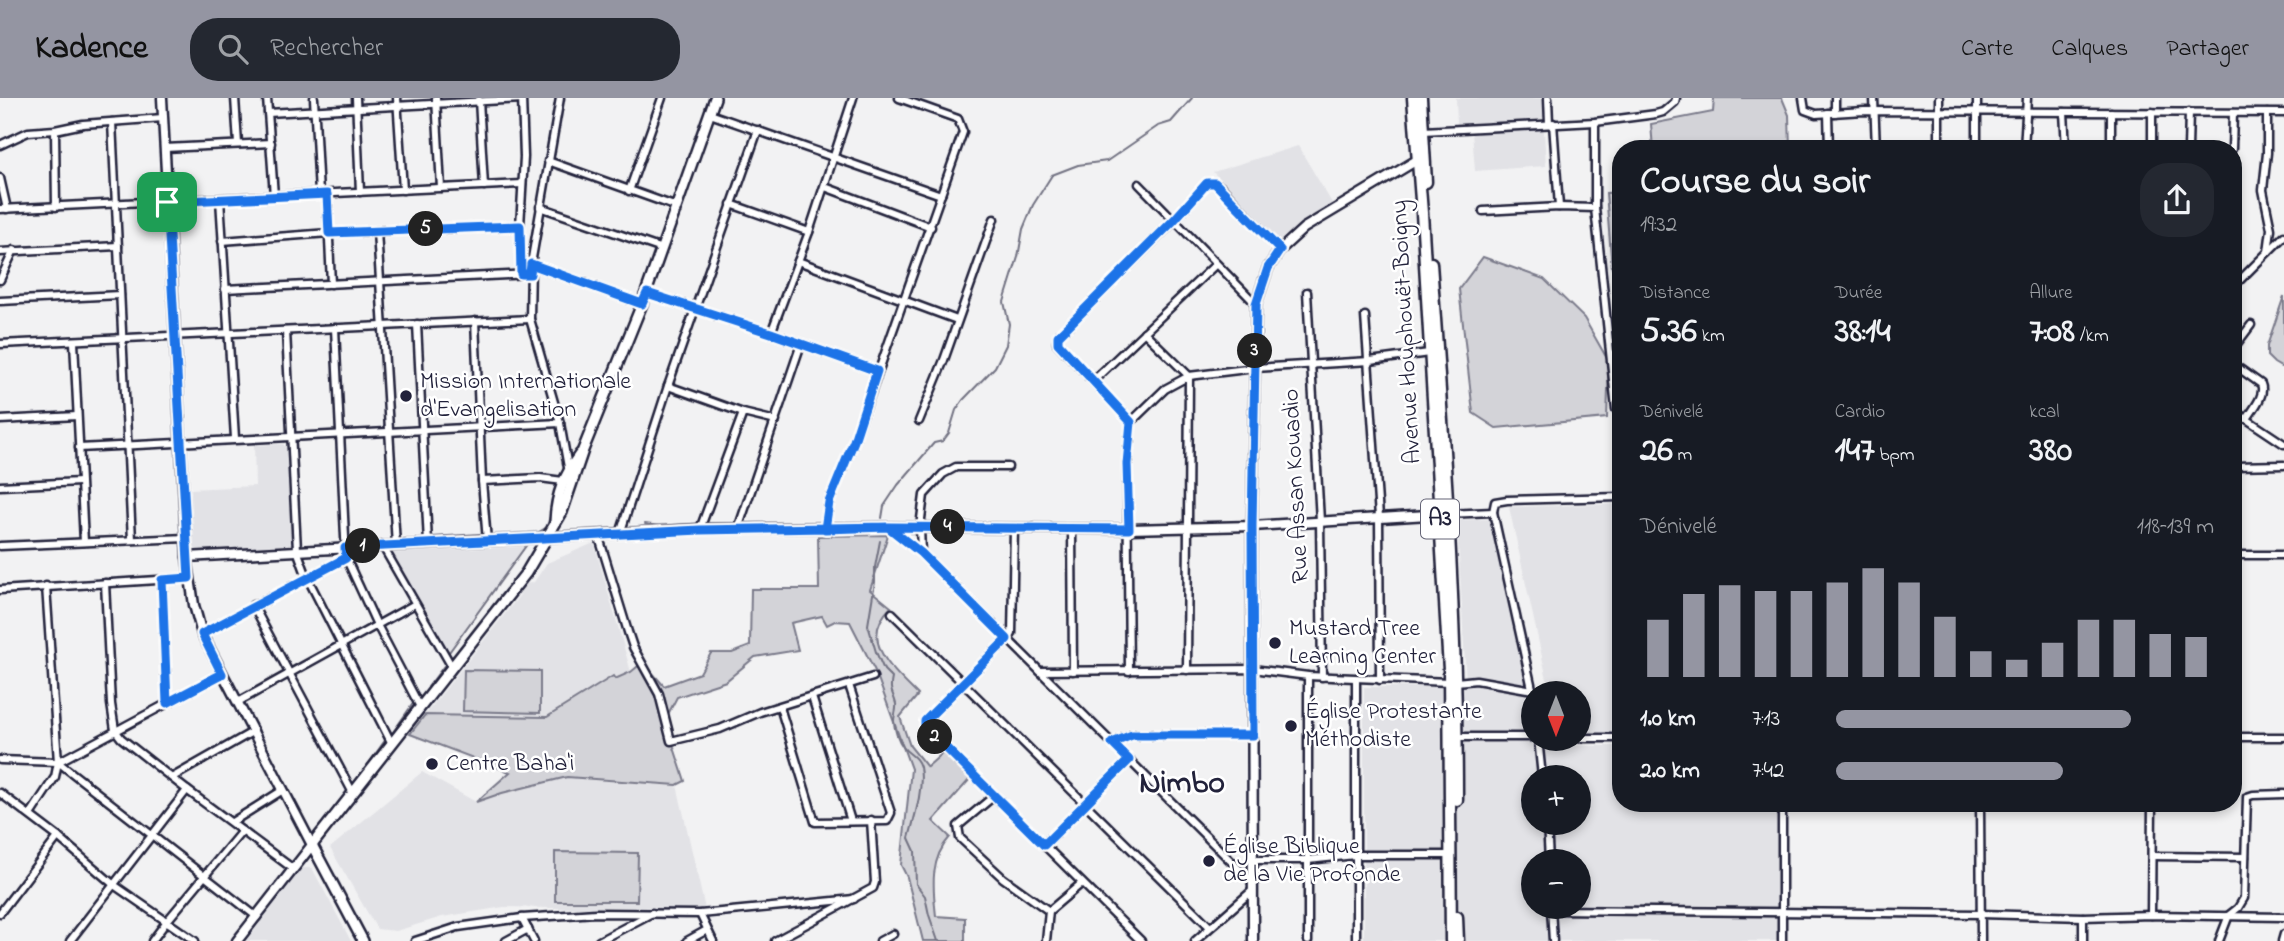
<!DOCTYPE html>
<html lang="fr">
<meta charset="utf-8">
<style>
:root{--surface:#171b24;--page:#242831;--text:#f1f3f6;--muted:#9ea1a6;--accent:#9495a2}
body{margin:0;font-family:"Indie Flower",sans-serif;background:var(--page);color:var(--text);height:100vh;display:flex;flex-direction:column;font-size:26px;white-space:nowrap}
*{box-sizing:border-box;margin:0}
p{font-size:23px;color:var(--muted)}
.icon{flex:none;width:38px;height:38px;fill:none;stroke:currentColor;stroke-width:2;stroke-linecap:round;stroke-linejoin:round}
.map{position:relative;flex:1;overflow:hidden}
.drawer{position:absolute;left:1612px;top:42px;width:630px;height:672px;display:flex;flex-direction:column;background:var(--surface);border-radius:28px;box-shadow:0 4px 10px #0003}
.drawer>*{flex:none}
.needle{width:46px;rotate:180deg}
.fabs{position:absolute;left:1521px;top:583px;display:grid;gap:14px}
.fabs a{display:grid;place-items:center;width:70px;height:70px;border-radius:50%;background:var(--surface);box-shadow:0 4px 10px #0003;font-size:35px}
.pin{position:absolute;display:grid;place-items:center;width:60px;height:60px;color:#fff;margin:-30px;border-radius:14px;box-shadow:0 4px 10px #0006}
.km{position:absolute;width:35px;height:35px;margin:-18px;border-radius:50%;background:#222;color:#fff;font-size:19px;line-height:35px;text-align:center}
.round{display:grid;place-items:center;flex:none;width:74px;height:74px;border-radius:28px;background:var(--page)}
.summary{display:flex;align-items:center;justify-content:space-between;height:119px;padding:0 28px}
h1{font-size:38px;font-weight:800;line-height:52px}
.stats{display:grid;grid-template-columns:repeat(3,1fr);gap:10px;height:119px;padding:7px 28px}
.stats div{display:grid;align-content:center}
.stats b{font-size:35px;font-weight:800}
.stats small{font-size:19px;font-weight:400}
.stats p{font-size:19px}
.chart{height:196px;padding:14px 28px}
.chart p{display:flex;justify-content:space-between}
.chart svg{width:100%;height:126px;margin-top:7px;stroke:var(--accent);stroke-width:6}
ul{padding:0 28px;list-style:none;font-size:23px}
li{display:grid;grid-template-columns:112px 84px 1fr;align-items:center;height:52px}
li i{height:18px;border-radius:9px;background:var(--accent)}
header{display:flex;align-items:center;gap:42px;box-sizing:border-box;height:98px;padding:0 35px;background:var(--accent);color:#111}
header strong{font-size:33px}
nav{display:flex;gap:38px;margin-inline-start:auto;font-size:24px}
.search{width:490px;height:63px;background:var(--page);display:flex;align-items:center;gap:18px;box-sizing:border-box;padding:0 24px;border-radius:28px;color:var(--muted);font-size:26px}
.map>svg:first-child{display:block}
</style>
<header>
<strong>Kadence</strong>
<div class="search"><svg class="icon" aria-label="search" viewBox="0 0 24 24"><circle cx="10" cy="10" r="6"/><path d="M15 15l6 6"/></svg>Rechercher</div>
<nav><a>Carte</a><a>Calques</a><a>Partager</a></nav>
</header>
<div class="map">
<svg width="2284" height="843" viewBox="0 0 2284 843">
<rect width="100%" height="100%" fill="#f2f2f3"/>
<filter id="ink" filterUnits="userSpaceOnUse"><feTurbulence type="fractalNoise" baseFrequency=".0143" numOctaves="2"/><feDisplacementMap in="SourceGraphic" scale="14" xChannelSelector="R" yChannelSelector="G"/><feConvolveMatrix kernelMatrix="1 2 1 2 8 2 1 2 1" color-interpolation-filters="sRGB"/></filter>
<g filter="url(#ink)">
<g fill="#e2e2e6" fill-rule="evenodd">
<polygon points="1456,0 1543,0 1544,18 1542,21 1457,26"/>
<polygon points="1542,30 1544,34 1546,68 1475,73 1472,34"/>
<polygon points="1298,48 1332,105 1277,144 1213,74"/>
<polygon points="283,346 286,349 292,444 287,448 197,452 192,449 189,391 255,388 254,347"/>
<polygon points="1620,406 1620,634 1579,634 1578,595 1550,595 1509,409"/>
<path d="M1489,421L1532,600L1533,640L1536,641V647L1620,648V705H1778L1777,843H1364V589H1451L1466,584L1457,422ZM1533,679H1578V724H1533ZM1533,763H1578V808H1533Z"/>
<polygon points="531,441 447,558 382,446"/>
<polygon points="594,445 631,574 615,582 612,578 547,619 425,617 519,498 523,487 534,484 547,465"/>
<polygon points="422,674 476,704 502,695 566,679 677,687 705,811 698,813 504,809 442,819 396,833 377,831 330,750"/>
<polygon points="302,770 312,770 351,843 246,843"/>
</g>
<g fill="#d3d3d8" stroke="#7a7a8a" stroke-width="2">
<polygon points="1714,0 1782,0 1789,17 1790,51 1653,51 1651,26 1713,14"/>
<polygon points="1620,94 1620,171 1612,170 1606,95"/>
<polygon points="1483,159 1544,181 1584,220 1609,264 1607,320 1496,330 1473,315 1459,191"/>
<polygon points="2284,198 2284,267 2281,269 2274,265 2267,258 2267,248"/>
<path d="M888,437L870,492L891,509C857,542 893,572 918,597L900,619L910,648L927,669L944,654L970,681L933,723L950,739C929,762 933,790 936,818L965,820V843H923L907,779L901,767L911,671L876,575L850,524L835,523L827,527L822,518L791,525L798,552L755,559L726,583L677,599L665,622L685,683L677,687L567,679L502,695L476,704L510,674L410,636L425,617L547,619L613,578L615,581L631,574L643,564L664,588L700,575L711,555H732L750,548L751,491H819L818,438Z"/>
<polygon points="464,572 540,573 540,615 463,613"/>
<polygon points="555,754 638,755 637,803 555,803"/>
</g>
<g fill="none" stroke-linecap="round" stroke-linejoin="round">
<g stroke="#727282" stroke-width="2">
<polyline points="882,420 884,408 898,387 934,345 943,343 949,335 956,312 963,302 995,269 1006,247 1009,226 1004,204 1018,159 1023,131 1033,107 1052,77 1078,67 1107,63 1158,28 1171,24 1192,0"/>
<polyline points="645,426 660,428"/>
<polyline points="547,428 552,412"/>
<polyline points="539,434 547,429"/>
<polyline points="432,439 480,436"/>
<path d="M880,443L875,469V484L868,527L876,554L884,572L892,580C889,594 893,594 896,606C897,612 894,617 894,623C894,631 898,642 903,649C909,657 917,658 920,669C924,690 914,721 909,740L915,753L916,786L925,798L929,817L938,843"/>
<polyline points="447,557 528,445"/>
<polyline points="428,589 446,565"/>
<polyline points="393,634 414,604"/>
<polyline points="354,686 386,641"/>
</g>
<g stroke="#22223b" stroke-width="11">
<g id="minor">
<polyline points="235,0 238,46"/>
<polyline points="267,0 274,98"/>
<polyline points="314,0 319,96"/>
<polyline points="356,0 360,94"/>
<polyline points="397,0 403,92"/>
<polyline points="436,0 441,90"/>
<polyline points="560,0 531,166 530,221 560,325 569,375"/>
<polyline points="1548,0 1549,25"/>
<polyline points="1803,0 1805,12 1816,16 1864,13 2284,15"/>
<polyline points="1835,0 1835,15"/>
<polyline points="1874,0 1876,51"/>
<polyline points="1939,0 1939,51"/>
<polyline points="1977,0 1977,51"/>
<polyline points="479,2 484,88"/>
<polyline points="2064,14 2066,51"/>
<polyline points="2152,14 2152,51"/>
<polyline points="268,15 522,1"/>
<polyline points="1828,15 1829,51"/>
<polyline points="2267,15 2267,55 2263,92 2271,131 2268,154"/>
<polyline points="710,16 941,97"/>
<polyline points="112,24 132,442"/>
<polyline points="1595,24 1595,110 1616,311 1620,314"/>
<polyline points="1553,25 1559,109"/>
<polyline points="55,32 56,109"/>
<polyline points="1423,33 1595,24 1656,16 1663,14 1675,4 1676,0"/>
<polyline points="0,47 28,34 55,32 83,26 163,20"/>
<polyline points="165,50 271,45"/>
<polyline points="2024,51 2027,0"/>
<polyline points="2111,51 2111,14"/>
<polyline points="2188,51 2189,14"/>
<polyline points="2232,51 2233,15"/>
<polyline points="548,63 677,109"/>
<polyline points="0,80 7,111"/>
<polyline points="1139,86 1256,206"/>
<polyline points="825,89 931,129"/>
<polyline points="629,93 662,0"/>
<polyline points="327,96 331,186"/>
<polyline points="220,101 235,340"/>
<polyline points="731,106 809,134"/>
<polyline points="540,109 662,151"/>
<polyline points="0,111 522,86"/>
<polyline points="1483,113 1559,109 1595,110"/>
<polyline points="377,133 396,447"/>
<polyline points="222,143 329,135 520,128"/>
<polyline points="0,154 118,148"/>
<polyline points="798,163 957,222"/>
<polyline points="531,166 642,206"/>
<polyline points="521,176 520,128 524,59 522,0"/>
<polyline points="0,182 14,152"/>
<polyline points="2233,189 2284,138"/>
<polyline points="225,191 530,176"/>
<polyline points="1307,194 1320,423 1322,579"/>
<polyline points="647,195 771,235 877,273"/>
<polyline points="0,203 120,197"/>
<polyline points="1365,218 1379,419 1380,582"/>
<polyline points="475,223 482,383 487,443"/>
<polyline points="417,226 428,445"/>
<polyline points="335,230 346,460 377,527 420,609"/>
<polyline points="286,233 297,452 307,479 392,646"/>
<polyline points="1144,234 1189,278 1187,572"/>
<polyline points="771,235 809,134 853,0"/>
<polyline points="74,244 84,444"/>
<polyline points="0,246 530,221"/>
<polyline points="2233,251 2251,227"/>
<path d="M2233,266L2261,286C2266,297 2253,311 2247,321"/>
<polyline points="1093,283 1216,166"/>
<polyline points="668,288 743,315 776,323"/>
<polyline points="2233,312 2284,346"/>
<polyline points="0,322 77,318"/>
<polyline points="919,323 944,262 994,121"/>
<polyline points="1131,324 1057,245 1058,238 1174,123 1207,85 1215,85 1221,89 1280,152"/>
<polyline points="79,350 560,325"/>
<polyline points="2233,368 2284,367"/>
<polyline points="482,383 540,380 563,383"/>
<polyline points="0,388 80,384"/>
<polyline points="1447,416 1493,414"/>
<polyline points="888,429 921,455 1253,785"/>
<polyline points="1014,430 1012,536 925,623 925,629 1141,843"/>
<polyline points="1072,430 1073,573"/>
<polyline points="700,431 743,315"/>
<polyline points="738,431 801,246"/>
<polyline points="825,431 829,404 854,343 963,34 958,21 899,0"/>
<polyline points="598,436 628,534 633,549 659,596 671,643 720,631 760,614 873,579"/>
<polyline points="620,436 668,288 758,32"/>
<polyline points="382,447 452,569"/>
<polyline points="0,448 186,440"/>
<polyline points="921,455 920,429 924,397 943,376 956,369 1008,369"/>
<polyline points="2233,457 2284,457"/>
<polyline points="162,482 167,605"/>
<polyline points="105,485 111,606 115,632 121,640 187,692 292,770"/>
<polyline points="46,488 58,664 257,819"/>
<polyline points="0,492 189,480"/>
<polyline points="253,507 353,695"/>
<polyline points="892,515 1210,829"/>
<polyline points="202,536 346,460"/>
<polyline points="1040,573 1253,571 1308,578 1449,584"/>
<polyline points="1129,573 1127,366 1131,324 1165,291 1189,278 1255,270 1370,263 1429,255"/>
<polyline points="1456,584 1476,582 1533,592"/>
<polyline points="1533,595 1493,414 1495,404 1507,402 1620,399"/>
<polyline points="812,599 851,723"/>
<polyline points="238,604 415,506"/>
<polyline points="780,609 815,724 887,723 891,715 849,587"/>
<polyline points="1457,639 1533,639"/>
<polyline points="2233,639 2284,639"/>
<polyline points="1538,640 1542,679"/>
<polyline points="1578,640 1620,640"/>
<polyline points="1112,645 1131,637 1253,637"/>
<polyline points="0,662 58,664 222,576"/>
<polyline points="173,679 254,633"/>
<polyline points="0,695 58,739 114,787 195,843"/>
<polyline points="994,698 958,728 960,740 1003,780 1049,813"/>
<polyline points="1782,705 1782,843"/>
<polyline points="1980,705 1981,843"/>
<polyline points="30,717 55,679 58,664"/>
<polyline points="232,724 283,692"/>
<polyline points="1547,724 1549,763"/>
<polyline points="1044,747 1129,662"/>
<polyline points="2152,758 2245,759"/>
<polyline points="1253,762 1308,762 1355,757 1451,757"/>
<polyline points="1551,810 1553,843"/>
<polyline points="1551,812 1981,816 2083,819 2151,817 2284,819"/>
<polyline points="0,815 58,739"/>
<polyline points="700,816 713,843"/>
<polyline points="2151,817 2152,705"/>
<polyline points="2083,819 2083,843"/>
<polyline points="522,820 534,843"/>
<polyline points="70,843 187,692"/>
<polyline points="152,843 167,823 242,733"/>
<polyline points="415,843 458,829 522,820 596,815 700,816 854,801"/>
<polyline points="506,843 528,831"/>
<polyline points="599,843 652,815"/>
<polyline points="687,843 707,832"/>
<polyline points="775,843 873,790 875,784 871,722"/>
<polyline points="880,843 893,836"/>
<polyline points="1046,843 1049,813 1082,785"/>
<polyline points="1195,843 1253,792"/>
<polyline points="1308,843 1308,578"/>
<polyline points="1356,843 1356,581"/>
<polyline points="2219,843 2229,817 2238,810 2244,800 2247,699 2253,697 2284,696"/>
<polyline points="2282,843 2284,836"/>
</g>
</g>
<g stroke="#22223b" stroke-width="13">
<g id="tertiary">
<polyline points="162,0 187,459 194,507 202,536 312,747 237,843"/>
<polyline points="187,459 700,431 888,429 1129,431 1252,428 1444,416"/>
<polyline points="1253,843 1252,428 1256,206 1268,170 1280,152 1304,130 1422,59"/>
</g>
</g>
<g stroke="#22223b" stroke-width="14">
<g id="secondary">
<path d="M555,424C556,396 564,378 580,356"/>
<polyline points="363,843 312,747 526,475 562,414 583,352 642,206 715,0"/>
</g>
</g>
<g stroke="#22223b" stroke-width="15">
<g id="trunk">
<polyline points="1413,0 1422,115 1449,572 1451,843"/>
<polyline points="1421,0 1426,84"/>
<path d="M1431,165C1444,344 1457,523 1457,702"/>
<polyline points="1457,819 1458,843"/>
</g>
</g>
<use href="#minor" stroke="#fff" stroke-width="6"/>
<use href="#tertiary" stroke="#fff" stroke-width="8"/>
<use href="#secondary" stroke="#fff" stroke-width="9"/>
<use href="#trunk" stroke="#fff" stroke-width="10"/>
</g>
</g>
<g fill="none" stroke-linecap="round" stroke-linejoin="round" filter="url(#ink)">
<g stroke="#fff" stroke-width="14">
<polyline id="route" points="167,104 189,480 162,482 167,605 222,576 202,536 346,460 345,450 700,432 888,429 921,455 1007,541 925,623 925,629 1044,747 1129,662 1112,645 1132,637 1253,637 1252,428 1256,206 1268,170 1280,152 1215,85 1207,85 1174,122 1058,238 1058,245 1131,324 1127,366 1129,431 888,429 825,431 829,404 854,343 877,273 771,235 647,195 642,206 531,166 530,176 521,176 520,128 329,135 327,96 167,104"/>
</g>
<use href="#route" stroke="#1a73e8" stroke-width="9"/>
</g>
<g fill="#22223b" stroke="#fff" stroke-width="2.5">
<circle cx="406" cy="298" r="7"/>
<circle cx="1275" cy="545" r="7"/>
<circle cx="1291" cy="628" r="7"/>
<circle cx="432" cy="666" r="7"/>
<circle cx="1209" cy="763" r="7"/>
</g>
<g text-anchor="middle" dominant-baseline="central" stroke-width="5" stroke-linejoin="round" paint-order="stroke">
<rect fill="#fff" stroke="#646476" stroke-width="2" x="1421" y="401.5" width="38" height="39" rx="5"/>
<g font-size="23" font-weight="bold" fill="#22223b">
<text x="1440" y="421">A3</text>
</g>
<g font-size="24" fill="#22223b" stroke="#fff">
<text transform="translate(1407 234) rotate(-93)">Avenue Houphouët-Boigny</text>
<text transform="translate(1297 388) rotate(-93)">Rue Assan Kouadio</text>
</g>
<g font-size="24" fill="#22223b" stroke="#fff" text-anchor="start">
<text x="420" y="284">Mission Internationale<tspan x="420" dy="28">d'Evangelisation</tspan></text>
<text x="1289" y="531">Mustard Tree<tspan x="1289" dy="28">Learning Center</tspan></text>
<text x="1305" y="614">Église Protestante<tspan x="1305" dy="28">Méthodiste</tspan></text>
<text x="446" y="666">Centre Baha'i</text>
<text x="1223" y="749">Église Biblique<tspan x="1223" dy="28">de la Vie Profonde</tspan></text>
</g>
<g font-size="32" font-weight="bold" fill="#22223b" stroke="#fff">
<text x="1182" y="686">Nimbo</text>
</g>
</g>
</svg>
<div class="fabs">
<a><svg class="needle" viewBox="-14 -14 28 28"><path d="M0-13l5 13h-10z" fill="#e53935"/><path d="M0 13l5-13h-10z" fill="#9ea1a6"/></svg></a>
<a>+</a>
<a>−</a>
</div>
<div class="pin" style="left:167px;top:104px;background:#1e9e55"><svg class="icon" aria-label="arrive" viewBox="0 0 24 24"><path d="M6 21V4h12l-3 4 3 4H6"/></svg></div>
<b class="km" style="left:363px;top:448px">1</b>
<b class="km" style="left:935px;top:639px">2</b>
<b class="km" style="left:1255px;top:253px">3</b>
<b class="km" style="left:948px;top:429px">4</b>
<b class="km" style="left:426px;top:131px">5</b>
<section class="drawer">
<div class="summary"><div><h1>Course du soir</h1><p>19:32</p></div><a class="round"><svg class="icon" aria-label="share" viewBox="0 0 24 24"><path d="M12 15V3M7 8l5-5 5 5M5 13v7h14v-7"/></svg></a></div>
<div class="stats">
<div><p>Distance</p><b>5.36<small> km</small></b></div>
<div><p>Durée</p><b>38:14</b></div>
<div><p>Allure</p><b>7:08<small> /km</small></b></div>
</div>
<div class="stats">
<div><p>Dénivelé</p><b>26<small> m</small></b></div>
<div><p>Cardio</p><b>147<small> bpm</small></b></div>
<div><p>kcal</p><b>380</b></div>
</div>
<div class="chart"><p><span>Dénivelé</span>118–139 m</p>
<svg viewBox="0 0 160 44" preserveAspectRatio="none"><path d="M5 44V24M15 44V15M25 44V12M35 44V14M45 44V14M55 44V11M65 44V6M75 44V11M85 44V23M95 44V35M105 44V38M115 44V32M125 44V24M135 44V24M145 44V29M155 44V30"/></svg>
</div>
<ul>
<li><b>1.0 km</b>7:13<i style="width:78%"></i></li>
<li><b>2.0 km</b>7:42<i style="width:60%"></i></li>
</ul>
</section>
</div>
